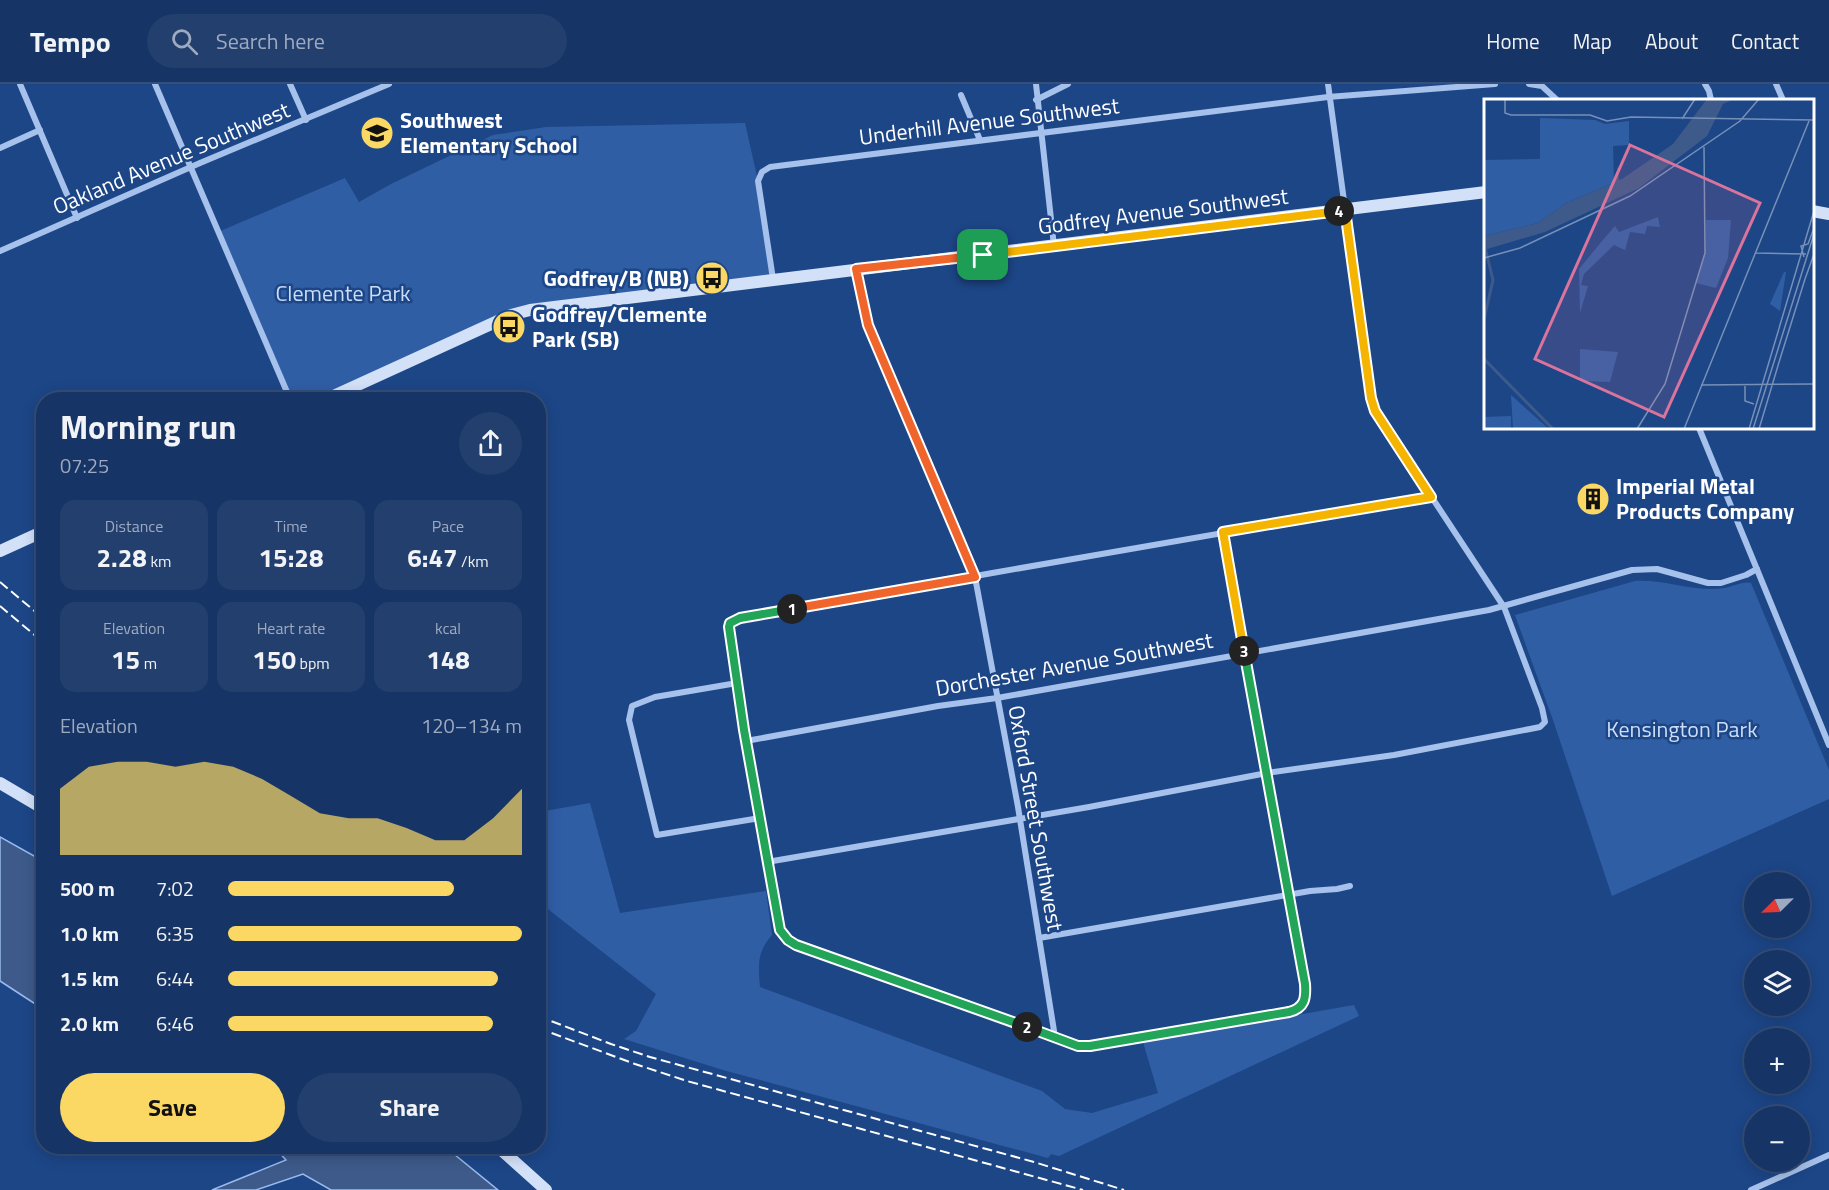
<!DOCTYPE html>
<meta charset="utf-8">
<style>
:root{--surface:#163465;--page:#233f6e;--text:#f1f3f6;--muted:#9eaabf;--line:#354f79;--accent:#fbd864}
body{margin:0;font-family:"Titillium Web",sans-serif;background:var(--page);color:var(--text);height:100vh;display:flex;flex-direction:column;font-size:22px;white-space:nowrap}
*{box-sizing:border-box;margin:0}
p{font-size:20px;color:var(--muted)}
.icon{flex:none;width:33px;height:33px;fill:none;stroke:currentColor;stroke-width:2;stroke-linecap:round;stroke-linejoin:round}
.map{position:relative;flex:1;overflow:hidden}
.drawer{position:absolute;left:36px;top:308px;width:510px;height:762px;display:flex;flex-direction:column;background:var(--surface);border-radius:24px;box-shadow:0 3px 15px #0003,0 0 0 2px var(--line)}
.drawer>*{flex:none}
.needle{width:39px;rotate:246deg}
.controls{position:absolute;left:1744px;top:788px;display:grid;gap:12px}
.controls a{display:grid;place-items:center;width:66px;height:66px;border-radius:50%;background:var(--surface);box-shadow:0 3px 15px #0003,0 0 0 2px var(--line);font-size:30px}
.pin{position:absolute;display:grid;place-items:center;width:51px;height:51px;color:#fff;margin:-26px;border-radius:12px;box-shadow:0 3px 9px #0006}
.km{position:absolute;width:30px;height:30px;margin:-15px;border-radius:50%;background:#222;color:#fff;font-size:16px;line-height:30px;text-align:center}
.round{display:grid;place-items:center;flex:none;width:63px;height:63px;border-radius:32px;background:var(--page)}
.head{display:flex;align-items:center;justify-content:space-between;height:102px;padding:0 24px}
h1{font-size:33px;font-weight:700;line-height:45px}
.stats{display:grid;grid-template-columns:repeat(3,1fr);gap:9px;height:102px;padding:6px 24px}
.stats div{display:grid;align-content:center;border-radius:15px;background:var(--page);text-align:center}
.stats b{font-size:26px;font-weight:700}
.stats small{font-size:16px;font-weight:400}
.stats p{font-size:16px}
.chart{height:168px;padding:12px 24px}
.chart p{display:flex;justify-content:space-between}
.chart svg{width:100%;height:108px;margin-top:6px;fill:var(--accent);opacity:.7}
.cta{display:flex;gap:12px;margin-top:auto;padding:12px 24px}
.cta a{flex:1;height:69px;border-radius:36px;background:var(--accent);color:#111;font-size:24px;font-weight:700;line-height:69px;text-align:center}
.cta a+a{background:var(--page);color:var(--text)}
ul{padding:0 24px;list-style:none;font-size:20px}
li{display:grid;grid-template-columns:96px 72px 1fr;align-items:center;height:45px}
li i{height:15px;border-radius:8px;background:var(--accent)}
header{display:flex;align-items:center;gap:36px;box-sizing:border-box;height:84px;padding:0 30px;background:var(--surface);border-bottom:2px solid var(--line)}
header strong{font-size:28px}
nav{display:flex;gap:33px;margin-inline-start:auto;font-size:21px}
.search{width:420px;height:54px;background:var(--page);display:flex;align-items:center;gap:15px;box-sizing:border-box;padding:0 21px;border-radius:33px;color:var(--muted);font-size:22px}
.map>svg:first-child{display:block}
</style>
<header>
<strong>Tempo</strong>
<div class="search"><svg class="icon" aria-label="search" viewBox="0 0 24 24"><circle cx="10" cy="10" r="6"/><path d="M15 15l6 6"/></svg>Search here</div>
<nav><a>Home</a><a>Map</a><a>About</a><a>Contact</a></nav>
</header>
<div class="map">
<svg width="1829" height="1106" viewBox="0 0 1829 1106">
<rect width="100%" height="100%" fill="#1d4687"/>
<g fill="#305ea5">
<polygon points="745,39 758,97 773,195 530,226 328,315 290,315 218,148 345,94 359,118 391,100 493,51 546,43"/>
<path d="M1635,497C1664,495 1697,509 1724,504C1733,503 1742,497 1751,499L1829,686V715L1612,812L1554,639L1515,531Z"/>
<path d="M590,719L620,829L766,807L772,851C757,868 758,881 760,903L1042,1007L1065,1025L1092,1029L1158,1009L1143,958L1354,921L1359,932L1059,1072L1051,1070L1048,1074L723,986L624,955L636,947L656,910L539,818V728Z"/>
</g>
<g fill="#3d5a8a" stroke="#99bbed" stroke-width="1.5">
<polygon points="0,753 43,777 43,925 0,897"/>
<polygon points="273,1062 444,1062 498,1106 331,1106 303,1090 256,1106 212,1106 286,1076"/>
</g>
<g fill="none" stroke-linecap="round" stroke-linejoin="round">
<g stroke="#a6c1eb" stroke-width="6">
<polyline points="20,0 77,134"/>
<polyline points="155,0 290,315"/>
<polyline points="290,0 306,36"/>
<polyline points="1036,0 1054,162"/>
<polyline points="1529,0 1542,2 1557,16"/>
<polyline points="1705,0 1709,7 1711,16"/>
<polyline points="1776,0 1783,16"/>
<polyline points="961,11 980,56"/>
<polyline points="1036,16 1068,0"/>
<polyline points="0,64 40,46"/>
<polyline points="0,167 200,79 389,0"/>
<polyline points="856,186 869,241 975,493 1018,723 1055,953"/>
<polyline points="773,195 758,97 762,88 770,83 1328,13 1495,0"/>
<polyline points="1699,344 1829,661"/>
<path d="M1223,448L1305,900C1306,914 1305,924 1289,928L1090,962H1078L796,861L785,853L777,838L737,599L730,539L740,534C970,492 1201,453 1431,413"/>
<polyline points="737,599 655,613 632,622 629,636 657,751 760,734"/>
<polyline points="746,657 938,622 997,614 1489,526 1632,486 1657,485 1708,499 1721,499 1746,491 1757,485"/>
<polyline points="767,778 1089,723 1267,689 1394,671 1530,645 1540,643 1545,638 1542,624 1504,523 1375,327 1371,314 1328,0"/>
<polyline points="1039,854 1310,807 1337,805 1350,802"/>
<polyline points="1751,1106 1829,1071"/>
</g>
<g stroke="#d2e0f8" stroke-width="12">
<polyline points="1812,127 1829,130"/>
<polyline points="327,315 511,231 530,226 1486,108"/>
<polyline points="0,467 44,447"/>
<polyline points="0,699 44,725"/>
<polyline points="497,1062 546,1106"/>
</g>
<g stroke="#fff" stroke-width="2" stroke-dasharray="10 4.5" stroke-linecap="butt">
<polyline points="0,498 44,535"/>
<polyline points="0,522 44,559"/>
<polyline points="538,932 611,960 650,973 1034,1078 1124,1106"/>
<polyline points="538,944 635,980 687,997 1083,1106"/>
</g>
</g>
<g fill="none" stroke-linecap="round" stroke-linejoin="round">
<g stroke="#fff" stroke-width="12">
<polyline id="split-1" points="792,525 975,493 868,241 856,185 983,171"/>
</g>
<g stroke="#fff" stroke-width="12">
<polyline id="split-2" points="792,525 740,534 730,539 729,543 744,646 780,846 788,856 796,861 1027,943"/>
</g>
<g stroke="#fff" stroke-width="12">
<path id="split-3" d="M1027,943L1078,962H1090L1289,928C1305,924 1306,914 1305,900L1244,567"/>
</g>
<g stroke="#fff" stroke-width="12">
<polyline id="split-4" points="1244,567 1223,448 1431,413 1375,327 1371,314 1345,126 1339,127"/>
</g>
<g stroke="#fff" stroke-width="12">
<polyline id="split-5" points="983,171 1339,127"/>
</g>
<use href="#split-1" stroke="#f0652b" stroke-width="8"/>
<use href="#split-2" stroke="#22a559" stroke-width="8"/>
<use href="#split-3" stroke="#22a559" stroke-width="8"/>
<use href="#split-4" stroke="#f5b400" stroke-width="8"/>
<use href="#split-5" stroke="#f5b400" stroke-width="8"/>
</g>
<defs>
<g id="school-disc" transform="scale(1.725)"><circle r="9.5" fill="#fbd864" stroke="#1d4687"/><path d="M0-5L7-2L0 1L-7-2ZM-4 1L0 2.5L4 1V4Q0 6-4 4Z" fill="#111"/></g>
<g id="bus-disc" transform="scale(1.725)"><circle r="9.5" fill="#fbd864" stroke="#1d4687"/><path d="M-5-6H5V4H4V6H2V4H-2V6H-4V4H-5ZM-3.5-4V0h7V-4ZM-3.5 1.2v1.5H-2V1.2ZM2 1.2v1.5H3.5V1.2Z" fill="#111"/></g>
<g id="building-disc" transform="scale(1.725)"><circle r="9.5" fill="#fbd864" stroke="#1d4687"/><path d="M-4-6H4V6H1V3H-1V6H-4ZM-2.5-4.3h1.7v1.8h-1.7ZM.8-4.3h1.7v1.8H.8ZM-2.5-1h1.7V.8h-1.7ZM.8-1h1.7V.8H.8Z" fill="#111"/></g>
</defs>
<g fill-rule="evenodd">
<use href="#school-disc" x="377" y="49"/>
<use href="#bus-disc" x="712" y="194"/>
<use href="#bus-disc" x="509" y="243"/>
<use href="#building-disc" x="1593" y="415"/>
</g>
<g text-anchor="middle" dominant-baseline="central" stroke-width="5" stroke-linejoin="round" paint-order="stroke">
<g font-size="22" font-weight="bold" fill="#fff" stroke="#1d4687" text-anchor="start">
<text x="400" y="36">Southwest<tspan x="400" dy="25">Elementary School</tspan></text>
<text x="689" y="194" text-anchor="end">Godfrey/B (NB)</text>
<text x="532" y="230">Godfrey/Clemente<tspan x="532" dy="25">Park (SB)</tspan></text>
<text x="1616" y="402">Imperial Metal<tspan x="1616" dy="25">Products Company</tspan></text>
</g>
<g font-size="22" fill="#fff" stroke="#1d4687">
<text transform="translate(989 37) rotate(-7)">Underhill Avenue Southwest</text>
<text transform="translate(171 74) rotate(-23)">Oakland Avenue Southwest</text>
<text transform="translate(1163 127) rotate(-7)">Godfrey Avenue Southwest</text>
<text transform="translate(1074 580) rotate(-10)">Dorchester Avenue Southwest</text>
<text transform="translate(1036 734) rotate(80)">Oxford Street Southwest</text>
</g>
<g font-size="22" fill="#cbddf8" stroke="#1d4687">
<text x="343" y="209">Clemente Park</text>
<text x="1682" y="645">Kensington Park</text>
</g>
</g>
<g transform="translate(1484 15)">
<rect width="330" height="330" fill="#1d4687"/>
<path d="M56,19L111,21L121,25L145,22V46L129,47L130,84L82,104L54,124L0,137V61L56,60ZM174,118L176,128L163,127L161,135L146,133L141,151L130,146L100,175L97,186L104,187L96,214L95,170L118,142L131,127L135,133ZM222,121H247L244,159L232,189L212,184L221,154ZM300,173H302L296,212L286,205ZM96,250L134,253L126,283L96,282ZM27,296L65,330H29ZM27,317V330H0V318Z" fill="#305ea5"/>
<path d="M223,0H250L239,5L223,37L155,89L61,133L0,151V137L54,124L82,104L130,84L134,67L135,81L138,80L189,45Z" fill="#3d5a8a"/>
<path fill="none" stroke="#3d5a8a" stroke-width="3" d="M0,144L9,181L0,220M0,260L69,330"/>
<path fill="none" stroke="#7790b7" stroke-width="1.5" d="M21,0V14L27,16H106L123,22L147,18L330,21M198,20L211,0M272,154L322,155M320,158L317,147L324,145L330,129M0,159L36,149L146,97L256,22L275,0M321,180L330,155M296,260L321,180M217,286L330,285M261,287V302L270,305M281,310L296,260M153,330L181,285L221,154L220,48M200,330L325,22M265,330L330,112M269,330L330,135M275,330L281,310"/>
<path fill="#da749d" fill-opacity="0.15" stroke="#da749d" stroke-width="3" d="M146,46L276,104L180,318L51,260Z"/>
<rect width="330" height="330" fill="none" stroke="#fff" stroke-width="3"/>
</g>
</svg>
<div class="controls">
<a><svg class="needle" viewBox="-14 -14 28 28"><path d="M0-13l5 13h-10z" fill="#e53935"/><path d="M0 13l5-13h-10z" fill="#9eaabf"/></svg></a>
<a><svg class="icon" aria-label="layers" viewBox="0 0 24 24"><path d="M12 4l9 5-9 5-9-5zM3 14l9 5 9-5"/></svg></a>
<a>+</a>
<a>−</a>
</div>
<div class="pin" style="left:983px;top:171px;background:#1e9e55"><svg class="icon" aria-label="arrive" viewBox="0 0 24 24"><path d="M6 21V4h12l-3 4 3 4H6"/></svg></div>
<b class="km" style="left:792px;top:525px">1</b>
<b class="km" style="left:1027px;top:943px">2</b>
<b class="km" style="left:1244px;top:567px">3</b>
<b class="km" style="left:1339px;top:127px">4</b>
<section class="drawer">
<div class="head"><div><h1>Morning run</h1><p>07:25</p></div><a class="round"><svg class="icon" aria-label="share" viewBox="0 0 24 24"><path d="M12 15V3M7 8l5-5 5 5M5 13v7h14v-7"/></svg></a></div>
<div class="stats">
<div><p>Distance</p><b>2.28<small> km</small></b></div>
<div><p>Time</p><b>15:28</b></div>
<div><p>Pace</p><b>6:47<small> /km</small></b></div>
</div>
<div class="stats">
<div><p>Elevation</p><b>15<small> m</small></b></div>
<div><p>Heart rate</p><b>150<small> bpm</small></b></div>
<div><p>kcal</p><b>148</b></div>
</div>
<div class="chart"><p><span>Elevation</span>120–134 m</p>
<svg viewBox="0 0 160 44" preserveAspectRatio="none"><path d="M0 44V17L10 8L20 6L30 6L40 8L50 6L60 8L70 13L80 20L90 27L100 29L110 29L120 33L130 38L140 38L150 29L160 17V44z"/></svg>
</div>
<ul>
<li><b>500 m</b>7:02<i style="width:77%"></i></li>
<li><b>1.0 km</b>6:35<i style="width:100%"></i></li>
<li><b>1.5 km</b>6:44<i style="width:92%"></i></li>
<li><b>2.0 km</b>6:46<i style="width:90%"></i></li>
</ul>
<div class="cta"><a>Save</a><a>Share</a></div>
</section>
</div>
